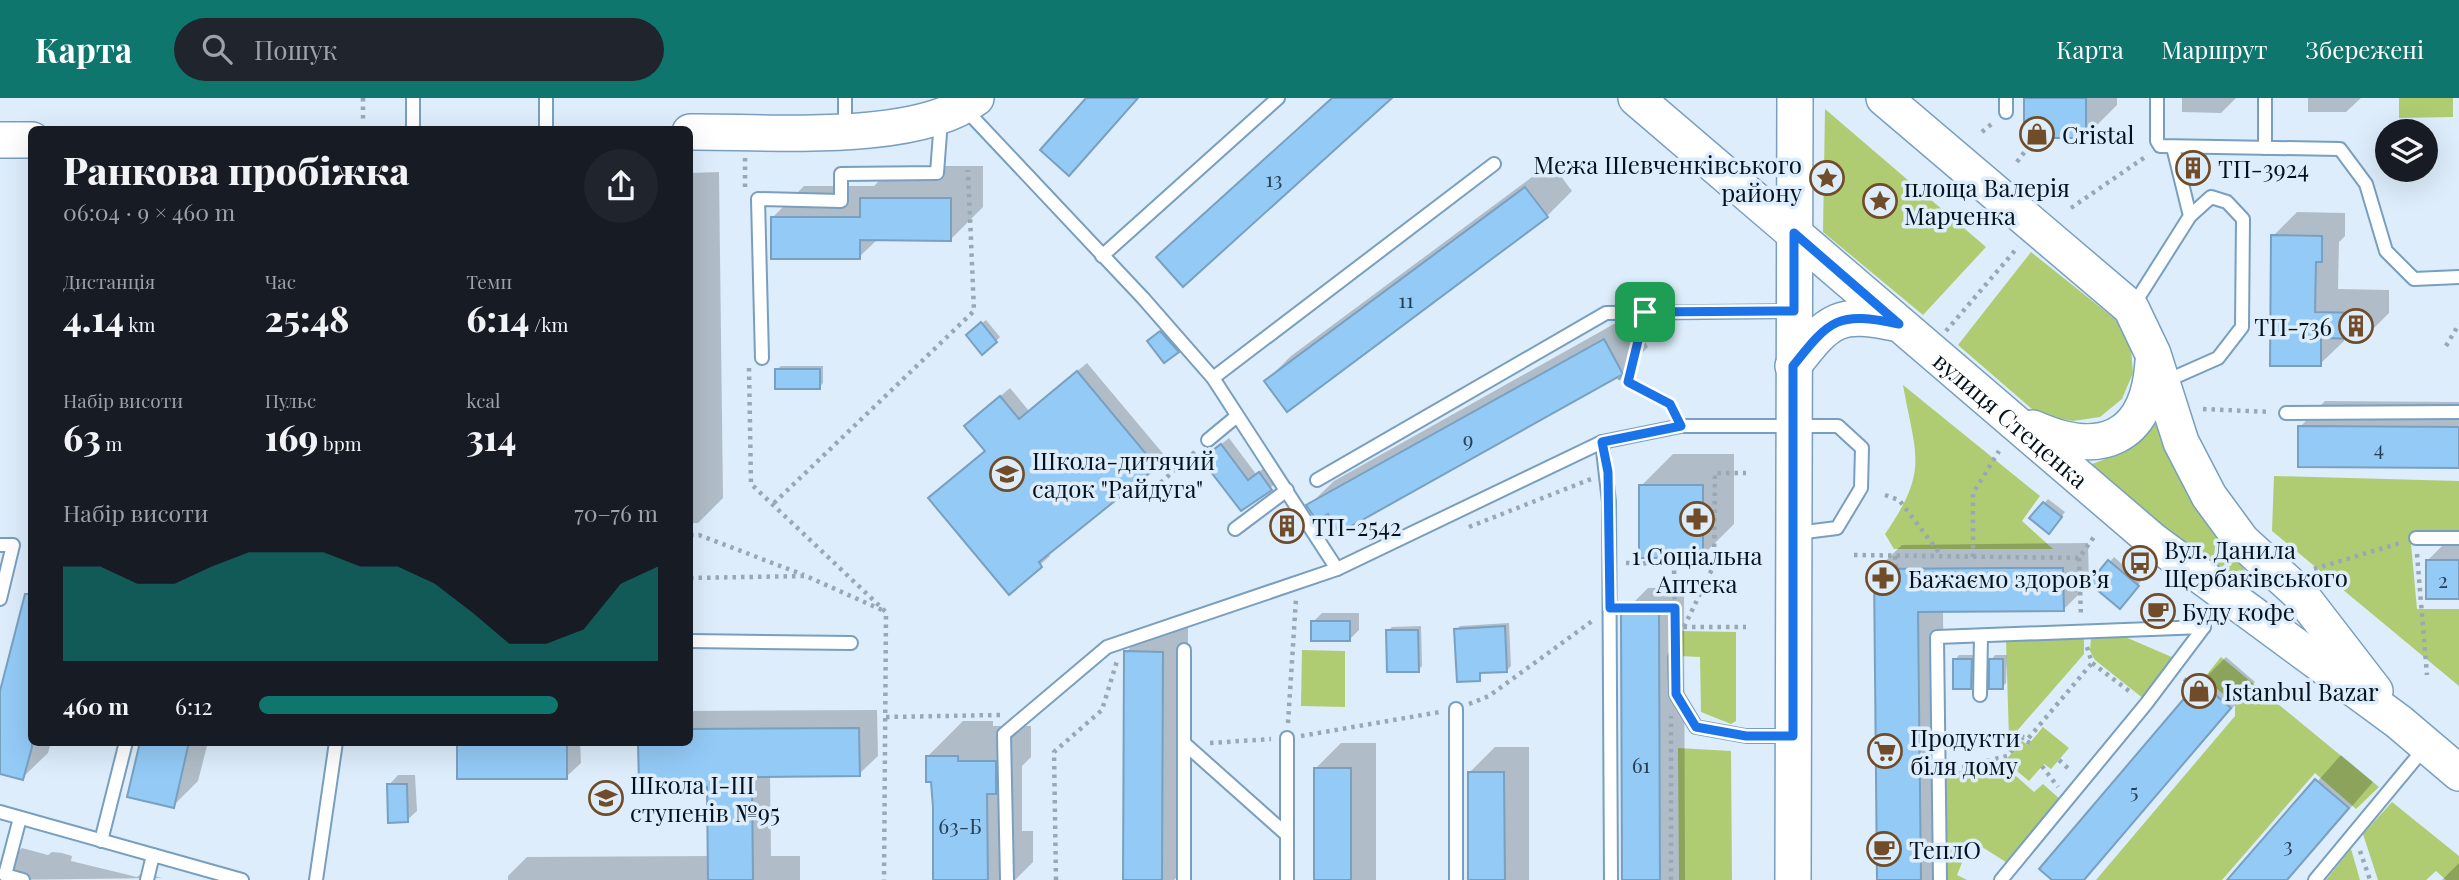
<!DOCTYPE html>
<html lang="uk">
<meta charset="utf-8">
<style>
:root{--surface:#171b24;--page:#20242c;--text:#f1f3f6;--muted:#9ea1a6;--accent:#0f766e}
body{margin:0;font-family:"Playfair Display",serif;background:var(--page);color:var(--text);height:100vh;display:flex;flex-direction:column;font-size:26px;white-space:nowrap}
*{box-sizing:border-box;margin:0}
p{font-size:23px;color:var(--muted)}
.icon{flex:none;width:38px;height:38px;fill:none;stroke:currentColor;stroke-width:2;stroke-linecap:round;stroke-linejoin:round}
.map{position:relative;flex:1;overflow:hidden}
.sheet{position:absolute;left:28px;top:28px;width:665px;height:620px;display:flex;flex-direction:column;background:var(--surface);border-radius:10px;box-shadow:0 7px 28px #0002}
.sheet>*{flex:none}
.fabs{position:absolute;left:2375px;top:21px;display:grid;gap:14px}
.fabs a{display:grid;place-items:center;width:63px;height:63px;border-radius:50%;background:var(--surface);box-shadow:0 7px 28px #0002;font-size:35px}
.pin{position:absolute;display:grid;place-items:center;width:60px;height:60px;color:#fff;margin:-30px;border-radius:14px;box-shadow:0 4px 10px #0006}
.round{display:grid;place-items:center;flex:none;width:74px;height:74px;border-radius:37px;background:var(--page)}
.overview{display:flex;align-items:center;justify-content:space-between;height:119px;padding:0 35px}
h1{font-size:38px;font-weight:800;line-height:52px}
.figures{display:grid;grid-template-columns:repeat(3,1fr);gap:10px;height:119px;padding:7px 35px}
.figures div{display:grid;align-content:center}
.figures b{font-size:35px;font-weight:800}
.figures small{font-size:19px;font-weight:400}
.figures p{font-size:19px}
.chart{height:196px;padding:14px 35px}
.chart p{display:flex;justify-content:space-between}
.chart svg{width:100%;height:126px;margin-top:7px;fill:var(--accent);opacity:.7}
ul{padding:0 35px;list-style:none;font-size:23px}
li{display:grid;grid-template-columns:112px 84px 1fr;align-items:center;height:52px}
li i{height:18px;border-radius:9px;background:var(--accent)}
header{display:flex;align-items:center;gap:42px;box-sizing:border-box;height:98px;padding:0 35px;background:var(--accent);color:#fff}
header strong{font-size:33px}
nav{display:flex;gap:38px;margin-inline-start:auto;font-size:24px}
.search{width:490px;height:63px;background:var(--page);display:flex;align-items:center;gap:18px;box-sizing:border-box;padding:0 24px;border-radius:38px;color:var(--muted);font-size:26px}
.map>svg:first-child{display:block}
</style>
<header>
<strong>Карта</strong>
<div class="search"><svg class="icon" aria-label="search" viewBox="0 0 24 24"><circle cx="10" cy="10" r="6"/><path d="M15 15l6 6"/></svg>Пошук</div>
<nav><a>Карта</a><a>Маршрут</a><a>Збережені</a></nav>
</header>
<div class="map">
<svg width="2459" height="782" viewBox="0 0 2459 782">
<rect width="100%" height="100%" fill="#ddedfb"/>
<g fill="#afcc72">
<polygon points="2399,0 2453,0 2453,19 2399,20"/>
<polygon points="1825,11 1986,149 1923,217 1823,134"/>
<polygon points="2031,154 2120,225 2131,251 2133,275 2122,301 2100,319 2073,323 2039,317 1958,247"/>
<path d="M1903,287L2040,398L2022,423L2053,451H1894L1885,436C1929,372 1916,359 1903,287Z"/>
<polygon points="2158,314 2188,390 2247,475 2247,482 2242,488 2084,369 2127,353"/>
<polygon points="2274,378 2459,383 2459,435 2410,435 2417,511 2459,511 2459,588 2272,433"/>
<polygon points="1681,533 1736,534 1736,623 1731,626 1701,614 1700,559 1681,558"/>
<polygon points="2084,538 2084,556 2009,642 2006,541"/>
<polygon points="2123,538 2174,560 2144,601 2095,562 2090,553 2091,539"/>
<polygon points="1302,552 1345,553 1345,609 1301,608"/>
<polygon points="2221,559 2379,689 2356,711 2315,675 2222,782 2096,782 2235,618 2235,606 2204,580"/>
<polygon points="2043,629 2069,650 2051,671 2044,666 2029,683 2005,663 2022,643 2028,647"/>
<polygon points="1678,650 1731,653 1732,782 1679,782"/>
<polygon points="1999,663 2034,694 2043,686 2062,703 2009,766 1971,742 1957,777 1967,782 1945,782 1942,678"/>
<polygon points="2392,704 2459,758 2459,782 2446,782 2436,773 2426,782 2378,782 2363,736"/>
<polygon points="2351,751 2360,782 2326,782"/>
</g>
<g fill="#0003">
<polygon points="1089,0 1139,0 1069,76"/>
<polygon points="1332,0 1389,0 1158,159 1183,134"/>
<polygon points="2026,0 2117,0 2117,7 2085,39"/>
<polygon points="2182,0 2236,0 2221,15 2182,14"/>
<polygon points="2308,0 2361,0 2346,14 2308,14"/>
<polygon points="2207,54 2208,75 2204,79 2186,59 2190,55"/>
<polygon points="1551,65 1572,93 1547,118 1266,283 1291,258"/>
<polygon points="894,68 983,68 983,109 951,141 878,141 859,159 772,120 804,88 874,88"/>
<polygon points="719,74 723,400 698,425 690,425 690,75"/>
<polygon points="2297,114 2345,115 2345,138 2339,144 2338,191 2389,192 2389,215 2365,239 2344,239 2344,243 2320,266 2273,138"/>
<polygon points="1630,217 1648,249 1622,274 1339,432 1329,414 1308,408 1334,383"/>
<polygon points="986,222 1000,239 996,243 972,233"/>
<polygon points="1165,230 1181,248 1177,253 1154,239"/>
<polygon points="1087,265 1165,358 1048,455 1050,458 1009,494 987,352 976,319 1010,290 1029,313"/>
<polygon points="781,268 823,268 823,285 819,289 776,272"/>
<polygon points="2325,303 2459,304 2459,368 2300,329"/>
<polygon points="1229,340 1256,376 1267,368 1278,384 1241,411 1203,361"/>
<polygon points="1673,356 1734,356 1734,426 1702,458 1641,388"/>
<polygon points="2048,401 2065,414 2053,430 2032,420"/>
<polygon points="1294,410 1305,427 1301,431 1274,424"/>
<polygon points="2453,437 2459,437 2459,500 2428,462"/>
<polygon points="2088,445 2089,486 2063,512 1943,513 1946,782 1879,782 1876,472 1902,447"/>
<polygon points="2114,459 2141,483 2124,505 2091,485"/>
<polygon points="32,479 32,644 51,644 48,655 22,680 0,674 0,599"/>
<polygon points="1684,489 1685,782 1624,782 1623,515 1648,490"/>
<polygon points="1322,515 1359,515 1359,532 1350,541 1313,524"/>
<polygon points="1509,525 1511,568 1507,572 1483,573 1479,581 1456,532 1460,528"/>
<polygon points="1421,528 1422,568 1418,572 1388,533 1392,529"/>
<polygon points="1151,529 1188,529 1187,769 1174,782 1124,782 1126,554"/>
<polygon points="1959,557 1975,557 1975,585 1971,589 1955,562"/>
<polygon points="1995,557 2007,557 2006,585 2002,589 1991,562"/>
<polygon points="2226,559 2255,584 2083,782 2055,782 2041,771 2201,584"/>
<polygon points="877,612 878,658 859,676 770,677 771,758 800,758 800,782 508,782 508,778 527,759 709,758 709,687 640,644 690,644 690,613"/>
<polygon points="963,623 993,623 993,628 1031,628 1031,659 1022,668 1022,733 1033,733 1033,764 1015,782 934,782 935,709 927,659"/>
<polygon points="142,644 208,644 198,683 173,708"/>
<polygon points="459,644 580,644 581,665 566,679"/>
<polygon points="1341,645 1376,645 1376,782 1316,782 1316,670"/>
<polygon points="1495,649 1529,649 1529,782 1470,782 1469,675"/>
<polygon points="2341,657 2373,684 2288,782 2229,782"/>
<polygon points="398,677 415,677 417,713 407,722 389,687"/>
<polygon points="22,750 48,757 52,754 62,755 72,758 71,763 137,779 142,775 162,780 0,782 0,772"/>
<polygon points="2459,765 2459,782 2442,782"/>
</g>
<g fill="#93caf6" stroke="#79a0c0" stroke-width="2">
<polygon points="1086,0 1138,0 1069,78 1040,52"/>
<polygon points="1332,0 1392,0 1183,189 1156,159"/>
<rect x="2024" y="0" width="62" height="40"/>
<polygon points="2184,58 2204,58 2204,81 2190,82"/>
<polygon points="1525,89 1548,119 1287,314 1264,283"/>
<polygon points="860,100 951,100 951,143 860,142 860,161 771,161 771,119 860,119"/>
<polygon points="2271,137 2322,138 2322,164 2316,164 2315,214 2366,215 2366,241 2321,240 2321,268 2270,268"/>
<polygon points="981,224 997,244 982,257 966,237"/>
<polygon points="1160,233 1179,254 1164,265 1147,243"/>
<polygon points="1604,241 1623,276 1339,435 1328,416 1317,423 1306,407"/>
<rect x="775" y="271" width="45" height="20"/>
<polygon points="1077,273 1157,369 1039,464 1042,469 1009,497 928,400 985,353 964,328 1000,298 1019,321"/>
<polygon points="2298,328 2459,329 2459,370 2298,369"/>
<polygon points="1221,346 1248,382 1259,374 1272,392 1241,413 1201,361"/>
<rect x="1639" y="387" width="64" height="73"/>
<polygon points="2043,404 2062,419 2049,436 2029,420"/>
<polygon points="1289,413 1302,433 1284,443 1272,424"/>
<polygon points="2108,462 2139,488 2120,511 2089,485"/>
<rect x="2426" y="462" width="33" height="39"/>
<polygon points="2003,470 2063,470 2064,513 1918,514 1921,782 1877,782 1874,471"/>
<polygon points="25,496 32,496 32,649 23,682 0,676 0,593"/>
<polygon points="1621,514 1659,514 1660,782 1622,782"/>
<rect x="1311" y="523" width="39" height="20"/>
<polygon points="1505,528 1507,574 1480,575 1480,583 1457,584 1454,531"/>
<polygon points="1386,532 1418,532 1419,574 1387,574"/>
<polygon points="1124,553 1163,554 1162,782 1123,782"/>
<polygon points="1953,561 1972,561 1971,591 1953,591"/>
<rect x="1989" y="561" width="14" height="30"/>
<polygon points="2199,583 2231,610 2084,782 2052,782 2039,771"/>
<polygon points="859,630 860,678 752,679 753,782 708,782 707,689 639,689 638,644 690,644 690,631"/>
<polygon points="140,644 189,644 174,710 127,699"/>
<rect x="457" y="644" width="110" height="37"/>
<polygon points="926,658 958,658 958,663 996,663 996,696 987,696 988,782 933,782 933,709 931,684 926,684"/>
<rect x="1314" y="670" width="37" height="112"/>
<polygon points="1468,674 1504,674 1505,782 1468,782"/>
<polygon points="2315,681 2349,710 2287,782 2227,782"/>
<polygon points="387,686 407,686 408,724 388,725"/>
</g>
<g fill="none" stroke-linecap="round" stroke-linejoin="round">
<g stroke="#789fbf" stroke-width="16">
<g id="lane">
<polyline points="413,0 413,32"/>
<polyline points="546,0 546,32"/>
<polyline points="845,0 845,31"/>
<polyline points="2006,0 2006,14"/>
<polyline points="2157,0 2157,43 2160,48 2340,51 2366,86 2386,153 2414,181 2459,179"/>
<polyline points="964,10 1143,200 1213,280 1337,471"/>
<polyline points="2265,50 2265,0"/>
<polyline points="1102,158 1278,0"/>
<polyline points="2133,208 2190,118 2173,49"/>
<polyline points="762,260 758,101 841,103 841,76 937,75 941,22"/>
<polyline points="1213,280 1494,66"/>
<polyline points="2166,283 2218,260 2242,229 2243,121 2227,104 2211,99 2190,118"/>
<polyline points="2286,315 2459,314"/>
<polyline points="1208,342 1237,318"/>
<polyline points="1602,344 1609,404 1611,782"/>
<polyline points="1317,382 1606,215 1793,213"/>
<polyline points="1235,431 1287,392"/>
<polyline points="2416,440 2459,440"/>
<polyline points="0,447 13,447 0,501"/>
<polyline points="690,543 851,545"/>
<polyline points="1184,552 1184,782"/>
<polyline points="1675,559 1676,596 1696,629 1746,638 1790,638"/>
<polyline points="1980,597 1981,538"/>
<polyline points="1185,646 1286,736"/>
<polyline points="0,714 242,782"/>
<polyline points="20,720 5,777 23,782"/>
<polyline points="101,743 126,644"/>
<polyline points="147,782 153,757"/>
<polyline points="316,782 336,644"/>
<polyline points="1007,782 1004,636 1107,549 1337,471 1602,344 1681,328 1838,328 1862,350 1861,390 1837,430 1797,435"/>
<polyline points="1287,782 1287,640"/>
<polyline points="1456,782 1456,611"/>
<polyline points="1940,782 1937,539 2204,529"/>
<polyline points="2001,782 2146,606 2204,529"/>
<polyline points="2315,782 2417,659"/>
</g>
</g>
<g stroke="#789fbf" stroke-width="38">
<g id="secondary">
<path id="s1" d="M1636,0L2152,442L2399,624L2459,675"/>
<polyline points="1884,0 2131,210 2153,256 2181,344 2209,398 2242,443 2301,497 2375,593"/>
<path d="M690,34C767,33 915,47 976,0"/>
<polyline points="0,42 32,42"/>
<path d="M1793,268C1830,220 1838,213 1899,226"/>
<path d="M2033,330C2100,360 2148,342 2153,264"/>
<polyline points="1793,782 1795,0"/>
</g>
</g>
<g stroke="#99a8b5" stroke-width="4.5" stroke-dasharray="3.5 5" stroke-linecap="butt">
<polyline points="363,0 363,23"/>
<polyline points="1982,34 1995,23"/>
<polyline points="745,60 745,90"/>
<polyline points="2017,64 2035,40"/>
<polyline points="2071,110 2148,57"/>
<polyline points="1946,233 2018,149"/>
<polyline points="2446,248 2459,226"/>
<polyline points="749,270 751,386 886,514 884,782"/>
<polyline points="1618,279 1670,306 1674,314"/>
<polyline points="1628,284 1641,231"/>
<polyline points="2203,311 2271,314"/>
<polyline points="1148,396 1197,352"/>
<polyline points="1885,397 1899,402 1941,457"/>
<polyline points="774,405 974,213 968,72"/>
<polyline points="1469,429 1591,381"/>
<polyline points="690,437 699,437 804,477"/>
<polyline points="2417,456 2427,577"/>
<polyline points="1854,457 2079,460 2096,436"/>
<polyline points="1895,458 1896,471"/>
<polyline points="1973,459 1973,395 1999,353"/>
<polyline points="2079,460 2081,519"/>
<polyline points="1626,465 1674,466"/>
<polyline points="2314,471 2403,444"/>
<polyline points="690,480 806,478 882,512"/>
<polyline points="1624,510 1675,510"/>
<polyline points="1675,529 1746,529"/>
<polyline points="1684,529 1714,467"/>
<polyline points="1675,544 1674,466 1714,467 1715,375 1746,375"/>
<polyline points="2087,549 2092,565 2133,596"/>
<polyline points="2184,581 2194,589"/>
<polyline points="1469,606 1489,598 1595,521"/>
<polyline points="886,619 1001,617"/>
<polyline points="1288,625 1296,501"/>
<polyline points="1301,638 1440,614"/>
<polyline points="1210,645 1271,641"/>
<polyline points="2030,645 2026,643 2092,565"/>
<polyline points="2059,662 2071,673"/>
<polyline points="2042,668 2058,689"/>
<polyline points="1954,671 2007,658 2023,639 2026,643"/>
<polyline points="2360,753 2370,782"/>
<polyline points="1056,782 1054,654 1102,612 1117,563"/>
<polyline points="1671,782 1671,618"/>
</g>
<use href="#lane" stroke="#fff" stroke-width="12"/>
<use href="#secondary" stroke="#fff" stroke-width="35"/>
</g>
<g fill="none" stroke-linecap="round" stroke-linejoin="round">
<g stroke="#fff" stroke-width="14">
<path id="route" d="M1794,135L1899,226C1838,213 1830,221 1793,268V638H1746L1696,629L1676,596L1675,510H1610L1608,374L1602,344L1681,328L1670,306L1628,284L1645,214L1794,213Z"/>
</g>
<use href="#route" stroke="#1a73e8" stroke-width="9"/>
</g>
<defs>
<g id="shop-ring" transform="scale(1.75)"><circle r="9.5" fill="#ddedfb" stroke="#714c28" stroke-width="1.5"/><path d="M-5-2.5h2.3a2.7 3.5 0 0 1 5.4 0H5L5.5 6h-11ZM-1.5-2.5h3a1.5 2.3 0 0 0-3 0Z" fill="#714c28"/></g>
<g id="building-ring" transform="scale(1.75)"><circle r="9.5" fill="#ddedfb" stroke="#714c28" stroke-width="1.5"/><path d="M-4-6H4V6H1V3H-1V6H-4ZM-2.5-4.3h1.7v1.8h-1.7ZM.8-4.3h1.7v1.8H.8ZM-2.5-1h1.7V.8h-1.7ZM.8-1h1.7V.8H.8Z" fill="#714c28"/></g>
<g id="sight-ring" transform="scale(1.75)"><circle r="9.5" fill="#ddedfb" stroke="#714c28" stroke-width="1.5"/><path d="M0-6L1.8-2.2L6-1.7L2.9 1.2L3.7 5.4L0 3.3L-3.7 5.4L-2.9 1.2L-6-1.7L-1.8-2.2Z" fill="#714c28"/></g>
<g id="school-ring" transform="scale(1.75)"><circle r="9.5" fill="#ddedfb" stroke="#714c28" stroke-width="1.5"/><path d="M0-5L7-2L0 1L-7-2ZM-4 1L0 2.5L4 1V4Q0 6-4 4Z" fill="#714c28"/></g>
<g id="pharmacy-ring" transform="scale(1.75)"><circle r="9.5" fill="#ddedfb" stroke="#714c28" stroke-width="1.5"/><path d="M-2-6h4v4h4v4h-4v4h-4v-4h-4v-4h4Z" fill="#714c28"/></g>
<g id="bus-ring" transform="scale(1.75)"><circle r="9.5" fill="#ddedfb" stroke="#714c28" stroke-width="1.5"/><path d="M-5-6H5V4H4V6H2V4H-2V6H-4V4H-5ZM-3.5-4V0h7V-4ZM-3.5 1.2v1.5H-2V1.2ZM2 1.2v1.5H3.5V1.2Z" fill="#714c28"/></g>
<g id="cafe-ring" transform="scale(1.75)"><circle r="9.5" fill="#ddedfb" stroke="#714c28" stroke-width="1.5"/><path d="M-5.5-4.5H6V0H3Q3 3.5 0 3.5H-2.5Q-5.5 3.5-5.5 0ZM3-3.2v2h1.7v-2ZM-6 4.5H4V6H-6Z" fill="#714c28"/></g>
<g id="supermarket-ring" transform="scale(1.75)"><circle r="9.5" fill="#ddedfb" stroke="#714c28" stroke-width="1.5"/><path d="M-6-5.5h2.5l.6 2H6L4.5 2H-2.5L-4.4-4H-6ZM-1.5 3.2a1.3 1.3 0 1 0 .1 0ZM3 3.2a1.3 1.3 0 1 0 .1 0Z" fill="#714c28"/></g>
</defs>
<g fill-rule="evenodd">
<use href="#shop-ring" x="2037" y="36"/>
<use href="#building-ring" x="2193" y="70"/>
<use href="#sight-ring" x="1827" y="80"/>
<use href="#sight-ring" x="1880" y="103"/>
<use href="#building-ring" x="2356" y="228"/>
<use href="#school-ring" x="1007" y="376"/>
<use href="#pharmacy-ring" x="1697" y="421"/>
<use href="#building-ring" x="1287" y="428"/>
<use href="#bus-ring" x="2140" y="465"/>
<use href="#pharmacy-ring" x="1883" y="480"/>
<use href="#cafe-ring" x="2158" y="513"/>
<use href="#shop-ring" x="2199" y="593"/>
<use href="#supermarket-ring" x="1885" y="653"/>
<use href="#school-ring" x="606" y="700"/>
<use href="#cafe-ring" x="1884" y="751"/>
</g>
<g text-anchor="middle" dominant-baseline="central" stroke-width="7" stroke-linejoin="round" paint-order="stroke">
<g font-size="21" fill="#284053">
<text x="1274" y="80">13</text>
<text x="1406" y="201">11</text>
<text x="1468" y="340">9</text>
<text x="2379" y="349">4</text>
<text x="2443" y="481">2</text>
<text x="1641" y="666">61</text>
<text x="2134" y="692">5</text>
<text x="960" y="727">63-Б</text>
<text x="2288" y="746">3</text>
</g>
<g font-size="24" fill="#04121d" stroke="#ddedfb" text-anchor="start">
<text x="2062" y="36">Cristal</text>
<text x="1802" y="66" text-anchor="end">Межа Шевченківського<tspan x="1802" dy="28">району</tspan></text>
<text x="2218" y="70">ТП-3924</text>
<text x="1904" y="89">площа Валерія<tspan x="1904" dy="28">Марченка</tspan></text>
<text x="2332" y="228" text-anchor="end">ТП-736</text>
<text x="1032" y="362">Школа-дитячий<tspan x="1032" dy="28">садок "Райдуга"</tspan></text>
<text x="1312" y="428">ТП-2542</text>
<text x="2164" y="451">Вул. Данила<tspan x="2164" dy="28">Щербаківського</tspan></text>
<text x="1697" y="457" text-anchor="middle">1 Соціальна<tspan x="1697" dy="28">Аптека</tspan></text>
<text x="1908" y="480">Бажаємо здоровʼя</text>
<text x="2182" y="513">Буду кофе</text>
<text x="2224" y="593">Istanbul Bazar</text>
<text x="1910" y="639">Продукти<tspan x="1910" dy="28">біля дому</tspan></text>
<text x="630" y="686">Школа І-ІІІ<tspan x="630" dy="28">ступенів №95</tspan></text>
<text x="1909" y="751">ТеплО</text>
</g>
<g font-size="24" fill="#04121d" stroke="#ddedfb">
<text stroke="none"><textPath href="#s1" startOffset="494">вулиця Стеценка</textPath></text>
</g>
</g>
</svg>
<div class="fabs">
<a><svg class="icon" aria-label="layers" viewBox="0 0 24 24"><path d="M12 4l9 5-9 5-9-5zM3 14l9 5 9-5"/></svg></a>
</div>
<div class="pin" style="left:1645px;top:214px;background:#1e9e55"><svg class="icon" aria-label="arrive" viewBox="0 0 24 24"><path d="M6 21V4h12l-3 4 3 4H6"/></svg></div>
<section class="sheet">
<div class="overview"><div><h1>Ранкова пробіжка</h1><p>06:04 · 9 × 460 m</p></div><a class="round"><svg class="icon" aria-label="share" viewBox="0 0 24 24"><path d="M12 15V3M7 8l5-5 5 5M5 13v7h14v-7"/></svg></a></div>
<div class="figures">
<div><p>Дистанція</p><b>4.14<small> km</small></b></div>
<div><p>Час</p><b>25:48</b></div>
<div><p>Темп</p><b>6:14<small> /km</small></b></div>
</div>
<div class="figures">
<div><p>Набір висоти</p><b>63<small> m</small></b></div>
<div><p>Пульс</p><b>169<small> bpm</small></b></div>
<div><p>kcal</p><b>314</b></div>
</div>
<div class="chart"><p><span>Набір висоти</span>70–76 m</p>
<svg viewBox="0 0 160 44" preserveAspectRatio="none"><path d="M0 44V11L10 11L20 17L30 17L40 11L50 6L60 6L70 6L80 11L90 11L100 17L110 27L120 38L130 38L140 33L150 17L160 11V44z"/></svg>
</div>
<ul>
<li><b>460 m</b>6:12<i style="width:75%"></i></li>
</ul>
</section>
</div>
